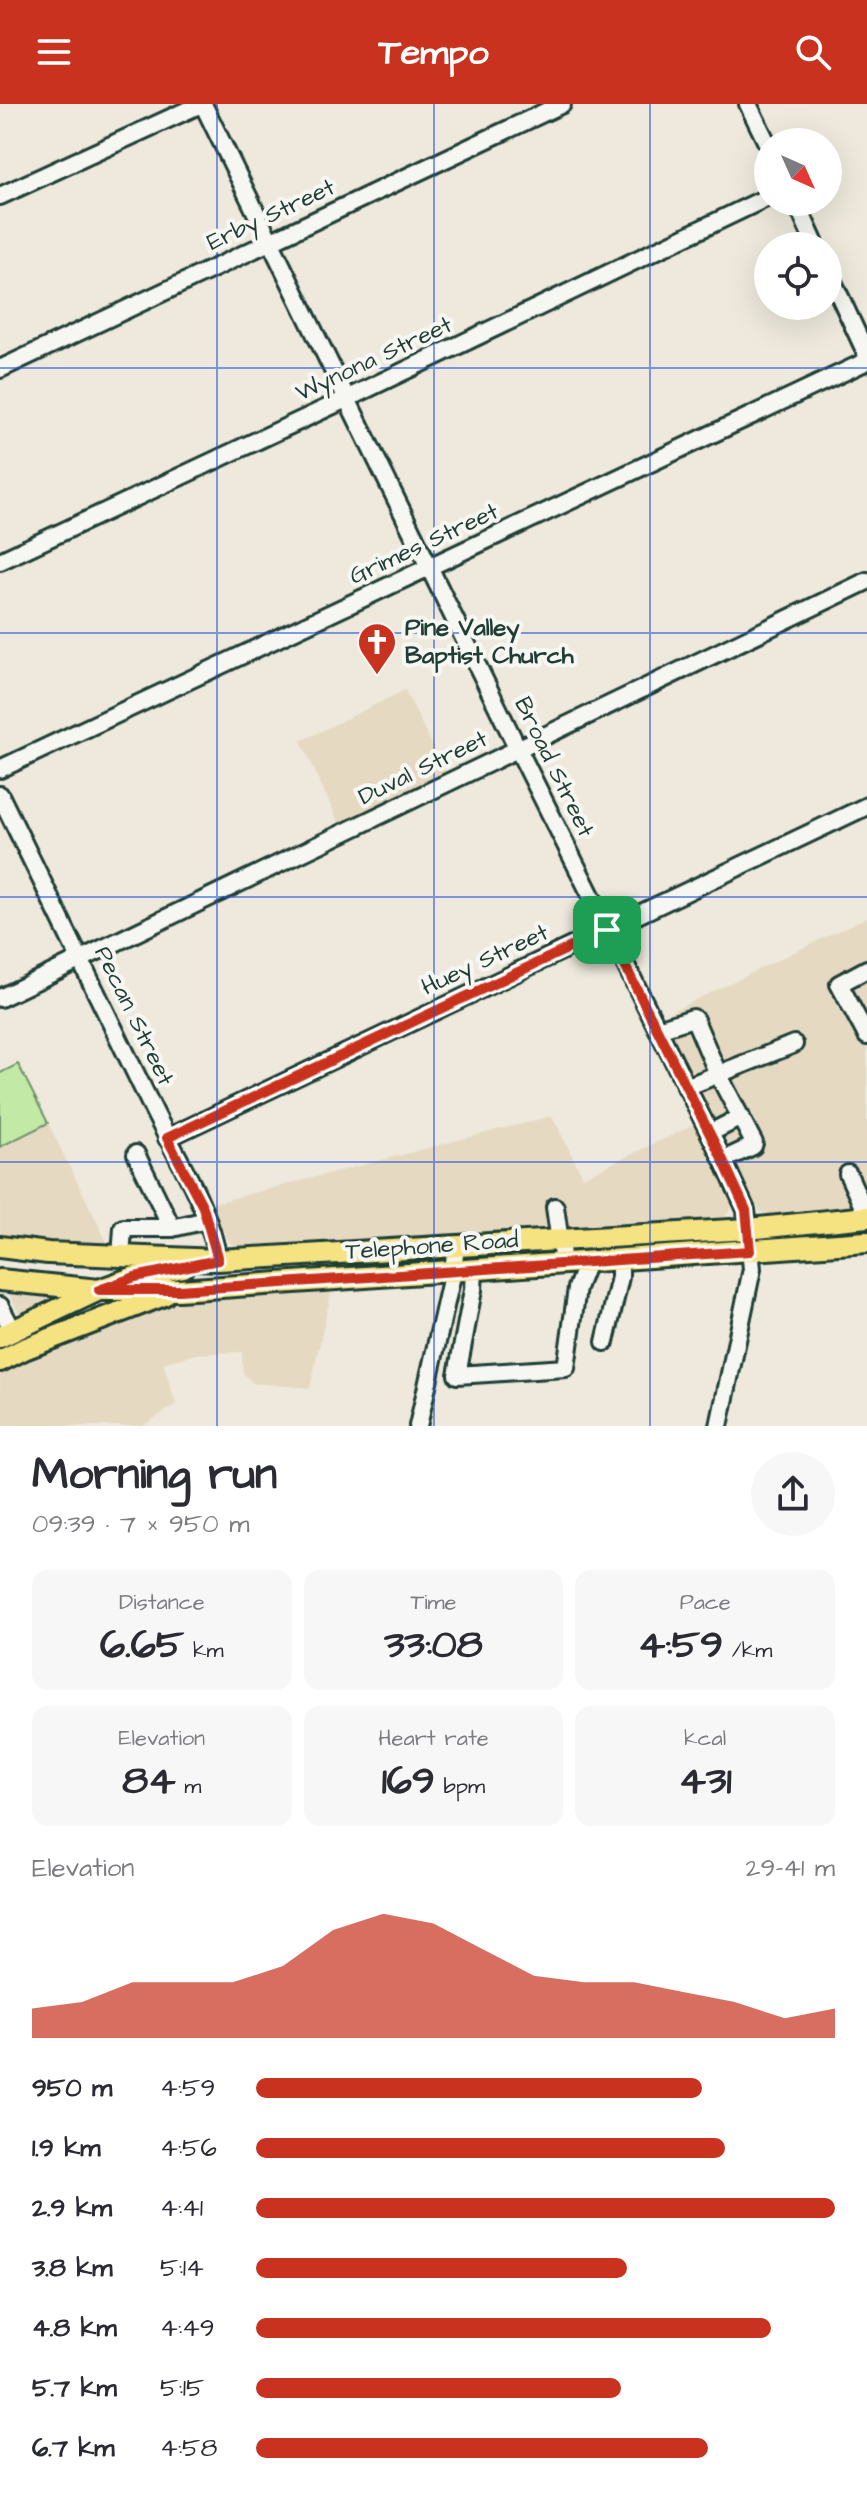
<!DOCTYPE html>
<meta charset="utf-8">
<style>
:root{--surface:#fff;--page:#f7f7f7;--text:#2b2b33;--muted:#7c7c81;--accent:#c8321e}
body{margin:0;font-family:"Architects Daughter",sans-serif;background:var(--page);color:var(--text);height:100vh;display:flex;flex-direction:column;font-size:30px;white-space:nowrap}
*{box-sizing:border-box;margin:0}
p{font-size:26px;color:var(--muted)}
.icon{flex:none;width:44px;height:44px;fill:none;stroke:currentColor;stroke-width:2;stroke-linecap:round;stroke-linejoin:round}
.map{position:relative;height:1322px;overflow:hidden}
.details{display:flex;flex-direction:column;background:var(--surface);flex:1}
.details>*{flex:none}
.needle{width:52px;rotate:135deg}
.buttons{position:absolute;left:754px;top:24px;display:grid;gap:16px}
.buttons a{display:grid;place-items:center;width:88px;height:88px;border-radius:50%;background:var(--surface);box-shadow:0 8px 32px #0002;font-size:40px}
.pin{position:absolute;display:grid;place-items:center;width:68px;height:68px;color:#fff;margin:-34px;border-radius:16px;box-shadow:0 4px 12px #0006}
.round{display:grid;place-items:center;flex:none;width:84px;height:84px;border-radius:42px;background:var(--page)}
.overview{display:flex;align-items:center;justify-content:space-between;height:136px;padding:0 32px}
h1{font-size:44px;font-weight:800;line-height:60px}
.stats{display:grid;grid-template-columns:repeat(3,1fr);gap:12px;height:136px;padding:8px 32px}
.stats div{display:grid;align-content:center;border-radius:16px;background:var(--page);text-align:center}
.stats b{font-size:40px;font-weight:800}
.stats small{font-size:22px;font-weight:400}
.stats p{font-size:22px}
.chart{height:224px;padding:16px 32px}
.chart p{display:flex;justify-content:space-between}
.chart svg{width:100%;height:144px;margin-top:8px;fill:var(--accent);opacity:.7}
ul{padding:0 32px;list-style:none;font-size:26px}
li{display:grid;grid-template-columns:128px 96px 1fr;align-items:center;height:60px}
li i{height:20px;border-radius:10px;background:var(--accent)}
header{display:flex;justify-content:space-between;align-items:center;height:104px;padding:0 32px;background:var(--accent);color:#fff;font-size:36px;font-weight:800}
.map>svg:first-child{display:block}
</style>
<header><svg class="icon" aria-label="menu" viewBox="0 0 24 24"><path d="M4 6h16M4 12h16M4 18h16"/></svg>Tempo<svg class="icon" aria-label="search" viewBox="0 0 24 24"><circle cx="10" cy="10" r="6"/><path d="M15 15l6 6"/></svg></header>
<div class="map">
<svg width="867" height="1322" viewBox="0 0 867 1322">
<rect width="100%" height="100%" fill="#eee9dc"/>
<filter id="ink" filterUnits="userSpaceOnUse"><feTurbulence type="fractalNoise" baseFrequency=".0125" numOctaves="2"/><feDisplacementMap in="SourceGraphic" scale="16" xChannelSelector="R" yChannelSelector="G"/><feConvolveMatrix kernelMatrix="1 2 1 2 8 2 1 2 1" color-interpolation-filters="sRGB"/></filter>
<g filter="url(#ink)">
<g fill="#e5d9c2">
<polygon points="405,586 447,672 341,724 301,637"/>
<polygon points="867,813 867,1103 772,1111 761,1108 752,1095 700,997 660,913"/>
<polygon points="552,1012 583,1073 698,1019 727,1079 732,1097 731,1106 725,1112 717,1115 240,1145 229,1138 211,1100"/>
<polygon points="48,1019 111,1146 0,1136 0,1043"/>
<polygon points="14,1183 70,1191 21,1213 9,1190"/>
<polygon points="332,1184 310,1284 253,1279 243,1269 242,1248 196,1250 163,1259 176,1300 143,1322 0,1322 0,1266 127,1211 182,1196 240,1189"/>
</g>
<polygon fill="#c2e9a5" stroke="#70936c" stroke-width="2" points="18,960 48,1019 0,1043 0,969"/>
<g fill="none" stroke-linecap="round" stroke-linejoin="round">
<g stroke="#1f3d34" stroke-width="22">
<g id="minor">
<polyline points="203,0 518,645 723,1056 746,1106 752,1165 719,1322"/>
<polyline points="748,0 768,41"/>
<polyline points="0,92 201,0"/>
<polyline points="796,98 816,142"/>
<polyline points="828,167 867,251"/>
<polyline points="0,265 562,0"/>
<polyline points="0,457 346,295 768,93"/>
<polyline points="0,665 867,257"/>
<path d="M0,691C50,794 100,897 150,999C174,1050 209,1100 218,1156"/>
<polyline points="867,865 839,880 867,932"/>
<polyline points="0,894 867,477"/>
<polyline points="658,925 693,914 695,916 718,970 754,1039 753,1042 723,1056"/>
<polyline points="686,983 794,940"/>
<polyline points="710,1029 741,1013"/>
<polyline points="167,1034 867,702"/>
<polyline points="136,1050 172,1124"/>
<polyline points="848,1070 867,1112"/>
<polyline points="555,1103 563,1159"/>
<polyline points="121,1153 123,1124 172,1124 207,1116"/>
<polyline points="474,1165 473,1186 457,1271 566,1264 577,1184 587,1158"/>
<polyline points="0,1202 13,1227"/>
<polyline points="605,1238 620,1173 620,1156"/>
<polyline points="418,1322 453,1167 456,1142"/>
</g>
</g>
<g stroke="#1f3d34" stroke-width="26">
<g id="major">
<polyline points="0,1143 48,1149 218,1156 748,1125 867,1113"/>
<polyline points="0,1176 99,1186 179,1186 867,1138"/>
<polyline points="0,1233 99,1186 135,1173 183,1163"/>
<polyline points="0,1257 24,1245 164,1191"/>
</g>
</g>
<use href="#minor" stroke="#f6f6f2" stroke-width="16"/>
<use href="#major" stroke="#f5e382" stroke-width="20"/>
</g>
</g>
<g fill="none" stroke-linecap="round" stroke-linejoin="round" filter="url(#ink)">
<g stroke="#fff" stroke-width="16">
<polygon id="route" points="607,826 723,1056 746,1106 750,1147 179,1186 99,1186 135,1173 218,1156 203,1103 167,1034"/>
</g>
<use href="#route" stroke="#c8321e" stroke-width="10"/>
</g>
<path fill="none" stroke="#1d4ed8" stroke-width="2" stroke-opacity="0.55" d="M217,0V1322M434,0V1322M650,0V1322M0,264H867M0,529H867M0,793H867M0,1058H867"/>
<defs>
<g id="church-pin" transform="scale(2)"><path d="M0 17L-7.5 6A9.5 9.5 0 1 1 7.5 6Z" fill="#c8321e" stroke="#f6f6f2"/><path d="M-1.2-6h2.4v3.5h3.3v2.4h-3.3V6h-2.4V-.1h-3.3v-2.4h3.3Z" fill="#fff"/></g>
</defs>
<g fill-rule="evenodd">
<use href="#church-pin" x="377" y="538"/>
</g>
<g text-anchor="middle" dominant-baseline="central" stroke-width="8" stroke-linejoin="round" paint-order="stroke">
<g font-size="24" fill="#1f3d34" stroke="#f6f6f2">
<text transform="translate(271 111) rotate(-25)">Erby Street</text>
<text transform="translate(374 255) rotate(-25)">Wynona Street</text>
<text transform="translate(424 440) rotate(-25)">Grimes Street</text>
<text transform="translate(554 663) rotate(64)">Broad Street</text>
<text transform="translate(423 664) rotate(-26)">Duval Street</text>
<text transform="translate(485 856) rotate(-25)">Huey Street</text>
<text transform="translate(134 912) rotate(64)">Pecan Street</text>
<text transform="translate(432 1142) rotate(-4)">Telephone Road</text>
</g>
<g font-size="24" font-weight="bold" fill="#1f3d34" stroke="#f6f6f2" text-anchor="start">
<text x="405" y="524">Pine Valley<tspan x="405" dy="28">Baptist Church</tspan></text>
</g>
</g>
</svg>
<div class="buttons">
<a><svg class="needle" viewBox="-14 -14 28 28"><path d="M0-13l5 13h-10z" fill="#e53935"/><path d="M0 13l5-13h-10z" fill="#7c7c81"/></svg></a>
<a><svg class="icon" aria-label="locate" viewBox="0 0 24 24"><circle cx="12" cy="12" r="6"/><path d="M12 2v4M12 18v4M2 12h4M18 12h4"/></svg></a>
</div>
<div class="pin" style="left:607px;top:826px;background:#1e9e55"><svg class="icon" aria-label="arrive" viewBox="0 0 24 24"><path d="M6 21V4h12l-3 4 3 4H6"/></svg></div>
</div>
<section class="details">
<div class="overview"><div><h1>Morning run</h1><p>09:39 · 7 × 950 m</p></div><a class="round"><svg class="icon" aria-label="share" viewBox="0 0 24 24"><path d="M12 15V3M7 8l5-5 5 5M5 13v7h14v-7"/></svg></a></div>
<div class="stats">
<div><p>Distance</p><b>6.65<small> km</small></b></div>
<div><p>Time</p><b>33:08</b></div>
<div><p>Pace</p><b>4:59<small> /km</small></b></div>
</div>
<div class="stats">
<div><p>Elevation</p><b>84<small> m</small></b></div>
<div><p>Heart rate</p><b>169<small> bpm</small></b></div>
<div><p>kcal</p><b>431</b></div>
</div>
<div class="chart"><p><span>Elevation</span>29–41 m</p>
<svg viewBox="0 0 160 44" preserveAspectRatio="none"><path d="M0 44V35L10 33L20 27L30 27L40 27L50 22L60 11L70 6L80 9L90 17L100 25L110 27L120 27L130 30L140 33L150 38L160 35V44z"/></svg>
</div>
<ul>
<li><b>950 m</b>4:59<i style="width:77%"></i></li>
<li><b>1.9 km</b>4:56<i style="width:81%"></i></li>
<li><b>2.9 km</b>4:41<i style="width:100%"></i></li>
<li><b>3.8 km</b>5:14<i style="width:64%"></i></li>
<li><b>4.8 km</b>4:49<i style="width:89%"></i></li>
<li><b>5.7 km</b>5:15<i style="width:63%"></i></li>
<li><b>6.7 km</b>4:58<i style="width:78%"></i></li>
</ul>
</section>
